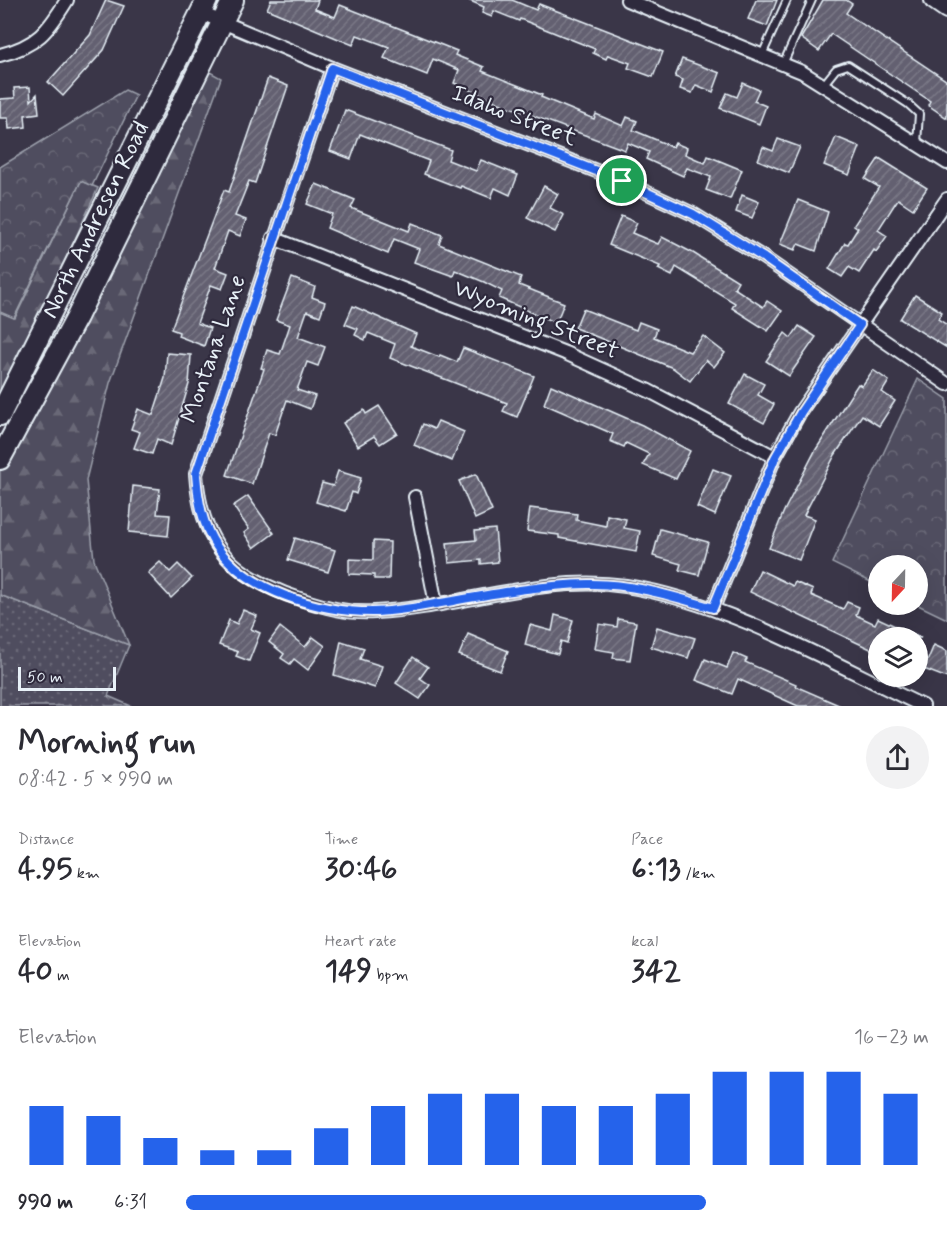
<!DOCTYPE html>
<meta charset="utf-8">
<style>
:root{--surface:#fff;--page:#f2f2f3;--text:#2b2b33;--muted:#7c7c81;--accent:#2563eb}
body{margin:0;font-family:Mynerve,sans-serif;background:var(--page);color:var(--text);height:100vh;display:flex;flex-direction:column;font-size:22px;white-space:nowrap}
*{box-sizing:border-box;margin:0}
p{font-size:20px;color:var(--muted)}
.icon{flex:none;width:33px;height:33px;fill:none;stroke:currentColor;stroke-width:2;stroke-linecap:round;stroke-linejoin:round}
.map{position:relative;height:706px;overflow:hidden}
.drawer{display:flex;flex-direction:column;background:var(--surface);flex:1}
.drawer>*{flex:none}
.needle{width:39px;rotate:202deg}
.tools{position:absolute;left:868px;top:555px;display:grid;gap:12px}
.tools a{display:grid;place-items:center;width:60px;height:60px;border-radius:50%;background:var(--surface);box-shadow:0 6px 24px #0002;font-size:30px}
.scale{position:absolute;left:18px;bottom:15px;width:98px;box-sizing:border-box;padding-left:6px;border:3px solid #e8f1f8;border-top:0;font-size:16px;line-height:21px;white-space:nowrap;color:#e8f1f8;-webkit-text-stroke:4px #2f2a3d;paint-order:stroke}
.pin{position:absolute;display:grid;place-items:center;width:51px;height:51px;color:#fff;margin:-26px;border:3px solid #fff;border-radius:50%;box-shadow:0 2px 6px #0007}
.round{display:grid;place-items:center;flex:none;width:63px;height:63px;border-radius:32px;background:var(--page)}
.head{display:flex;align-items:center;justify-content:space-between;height:102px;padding:0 18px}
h1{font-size:33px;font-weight:700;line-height:45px}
.stats{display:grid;grid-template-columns:repeat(3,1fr);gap:9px;height:102px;padding:6px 18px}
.stats div{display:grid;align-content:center}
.stats b{font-size:30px;font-weight:700}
.stats small{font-size:16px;font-weight:400}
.stats p{font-size:16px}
.chart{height:168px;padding:12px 18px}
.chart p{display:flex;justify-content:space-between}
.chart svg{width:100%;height:108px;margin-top:6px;stroke:var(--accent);stroke-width:6}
ul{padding:0 18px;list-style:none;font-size:20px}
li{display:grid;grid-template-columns:96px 72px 1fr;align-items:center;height:45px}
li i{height:15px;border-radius:8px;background:var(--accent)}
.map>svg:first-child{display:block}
</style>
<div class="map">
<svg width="947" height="706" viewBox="0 0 947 706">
<defs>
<pattern id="grass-dots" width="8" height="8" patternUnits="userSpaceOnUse" patternTransform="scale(1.5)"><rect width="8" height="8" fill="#504e5f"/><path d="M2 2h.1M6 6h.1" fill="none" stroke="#696877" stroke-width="1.8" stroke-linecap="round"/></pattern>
<pattern id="forest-firs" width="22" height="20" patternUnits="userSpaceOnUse" patternTransform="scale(1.5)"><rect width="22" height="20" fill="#504e5f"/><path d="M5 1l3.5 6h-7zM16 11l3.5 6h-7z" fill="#696877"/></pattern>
<pattern id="park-crowns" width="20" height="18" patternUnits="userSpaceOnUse" patternTransform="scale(1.5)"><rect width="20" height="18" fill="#504e5f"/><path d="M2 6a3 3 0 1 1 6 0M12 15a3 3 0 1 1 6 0" fill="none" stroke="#696877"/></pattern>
<pattern id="building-hatch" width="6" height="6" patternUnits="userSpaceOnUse" patternTransform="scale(1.5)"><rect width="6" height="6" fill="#636171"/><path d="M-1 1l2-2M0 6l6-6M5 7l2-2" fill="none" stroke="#797886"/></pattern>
</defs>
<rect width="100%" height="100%" fill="#3a3648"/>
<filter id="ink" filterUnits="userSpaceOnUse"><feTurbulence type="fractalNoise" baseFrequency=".0167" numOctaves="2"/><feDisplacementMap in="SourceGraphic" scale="12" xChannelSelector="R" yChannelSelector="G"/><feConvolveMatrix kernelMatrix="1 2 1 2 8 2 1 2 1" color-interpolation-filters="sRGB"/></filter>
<g filter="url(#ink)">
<polygon fill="url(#grass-dots)" stroke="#9ca0ac" stroke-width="1.5" points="0,595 129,645 108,696 131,706 0,706"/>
<g fill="url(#forest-firs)" stroke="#9ca0ac" stroke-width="1.5">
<polygon points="208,71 221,78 110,383 86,480 94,560 129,645 0,595 0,469"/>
<polygon points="81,181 98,188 34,330 0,391 0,312 15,318"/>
</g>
<g fill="url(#park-crowns)" stroke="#9ca0ac" stroke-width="1.5">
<polygon points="125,90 136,95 92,186 81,181 14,318 0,312 0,167"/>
<polygon points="918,379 947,399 947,619 918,605 918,566 879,566 879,586 832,563"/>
</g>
<g fill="url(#building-hatch)" stroke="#e8f1f8" stroke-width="1.5">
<polygon points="106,0 124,6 104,50 63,96 48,82 90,35"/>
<polygon points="271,0 318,0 315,9 335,17 340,5 457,51 455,55 484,67 482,71 542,95 541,97 594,119 596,114 623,126 627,117 637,121 633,130 673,147 675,143 687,148 685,154 705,163 708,156 742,170 730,199 706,190 711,177 687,168 683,176 646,159 649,152 628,143 625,150 499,103 454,83 459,70 433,59 427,75 399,64 384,58 389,47 357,35 353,45 267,9"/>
<polygon points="468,0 512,0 536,10 539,4 663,52 653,77 628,68 630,63 608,55 606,59 593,53 595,49 520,19 519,21 494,11 492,17 482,13 484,7"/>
<polygon points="756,0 777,0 767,26 748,19"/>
<polygon points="823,0 846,0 852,4 846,13 947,81 947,118 928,105 930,101 831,34 819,51 801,38"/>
<polygon points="682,59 720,73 713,92 696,85 692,93 680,89 683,80 675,77"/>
<polygon points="268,78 288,86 255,183 249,181 235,216 246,220 240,236 228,231 215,268 228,273 222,289 211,285 197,323 210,328 204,346 178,336 179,332 171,329 224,190 229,192"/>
<polygon points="743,83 759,90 754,101 766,106 759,124 720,108 727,93 737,97"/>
<polygon points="30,87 31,101 37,94 39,113 25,115 26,127 9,129 8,118 0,118 0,99 15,98 14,88"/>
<polygon points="345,110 451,150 448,160 476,171 481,160 518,175 510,195 495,188 491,198 461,186 460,188 424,174 429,161 360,134 351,159 330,151"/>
<polygon points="836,137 860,147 849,175 824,165"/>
<polygon points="778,139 800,147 789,173 758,160 763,147 773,151"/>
<polygon points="879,158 927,188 913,209 898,199 878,230 887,236 876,252 874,250 859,273 849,267 842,277 829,269 845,243 848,244 858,228 854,225 879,187 865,179"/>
<polygon points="316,184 355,200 351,208 409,231 412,223 442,235 439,244 521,277 519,285 564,303 556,323 499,298 502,291 484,282 455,270 453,276 414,262 419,249 394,239 388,254 327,228 332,214 307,204"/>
<polygon points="544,186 558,194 550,208 564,215 555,232 527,218"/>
<polygon points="742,195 759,202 752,218 736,212"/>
<polygon points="798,200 828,212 816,251 798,244 795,250 780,244"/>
<polygon points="621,216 637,223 632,233 658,244 662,237 693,253 738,281 734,288 763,307 767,301 782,311 768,331 732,308 735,303 676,267 672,276 658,269 660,266 609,245"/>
<polygon points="292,278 315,287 312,297 325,302 320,316 307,311 298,337 325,347 318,366 307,362 297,390 315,396 310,409 287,400 275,435 269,433 252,484 227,475 264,369 261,368 267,350 280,354 290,325 276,320"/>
<polygon points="915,295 942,312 938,319 947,325 947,348 900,319"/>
<polygon points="353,306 416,334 411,346 439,357 440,355 457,362 463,348 534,376 517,417 503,411 507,403 390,358 395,344 368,333 365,340 355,335 358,329 345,324"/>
<polygon points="583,309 636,330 639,322 657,329 654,337 690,352 703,336 725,353 714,367 706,360 690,381 673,368 575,328"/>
<polygon points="799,326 816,337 789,376 766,361 785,333 791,338"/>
<polygon points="167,353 191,355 189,384 171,445 157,439 152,454 134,448 140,432 131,429 138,409 153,415 165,378"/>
<polygon points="873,370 889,381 882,392 895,401 879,426 862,415 835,455 804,515 815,519 799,560 769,548 784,511 815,451 858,384 862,386"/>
<polygon points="745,374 764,384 758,395 774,404 764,423 729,404"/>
<polygon points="551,385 642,425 690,451 676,479 643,465 649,454 626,443 624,447 610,441 613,434 544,404"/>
<polygon points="379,406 397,433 380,444 374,436 358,446 343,423 364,410 366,414"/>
<polygon points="438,421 464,432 452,461 414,445 423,424 434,429"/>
<polygon points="713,469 731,476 715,515 697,507"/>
<polygon points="338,471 361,478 356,494 352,492 346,511 316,502 322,483 333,486"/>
<polygon points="476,474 492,511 475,519 459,481"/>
<polygon points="133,486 160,489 157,514 170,515 168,536 129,532"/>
<polygon points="248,496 274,533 254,548 244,533 249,529 233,506"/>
<polygon points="530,508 577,514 576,520 606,526 607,515 626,519 624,528 640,531 636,552 559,538 559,535 527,531"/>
<polygon points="495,529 498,562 481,564 481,560 449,563 447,543 476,540 475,531"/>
<polygon points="660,529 708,542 699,575 679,570 681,564 653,556"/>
<polygon points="295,538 335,550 328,572 288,560"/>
<polygon points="373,541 390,542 389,579 374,579 374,575 349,574 349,559 373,560"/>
<polygon points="160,562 170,572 178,564 192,578 171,598 148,573"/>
<polygon points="760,570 793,586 795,582 813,590 811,595 843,609 847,602 859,607 856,615 875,624 878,618 921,638 879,638 879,653 750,592"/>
<polygon points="243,610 257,616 251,629 260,633 249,661 236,656 238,652 219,645 229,620 237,624"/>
<polygon points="555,615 573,620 567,643 561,641 558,654 525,645 530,625 552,631"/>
<polygon points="618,619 636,622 630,660 613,658 614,652 595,649 599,624 617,627"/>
<polygon points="280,627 305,647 313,637 325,646 308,670 294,659 290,664 281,658 284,654 269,642"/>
<polygon points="657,627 695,638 688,658 651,647"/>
<polygon points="468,634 508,651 500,671 459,655"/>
<polygon points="341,641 364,648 360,659 382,666 375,688 334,675"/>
<polygon points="934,645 947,651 947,678 924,669"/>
<polygon points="733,653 747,659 745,662 796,684 795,686 841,706 798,706 738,679 732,694 696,680 705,659 727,668"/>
<polygon points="413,657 428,667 420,678 430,685 420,699 396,683"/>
</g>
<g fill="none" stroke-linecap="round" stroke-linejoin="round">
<g stroke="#e8f1f8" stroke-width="10">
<g id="lane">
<polyline points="762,55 787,0"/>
<polyline points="783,64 812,0"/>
<polyline points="824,84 836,69 848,65 908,104 919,114 917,143"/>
</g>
</g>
<g stroke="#e8f1f8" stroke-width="16">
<g id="street">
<polyline points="627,0 802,72 947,163"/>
<polyline points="201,13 332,68 622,181 693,214 764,258 947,384"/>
<path d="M0,55C37,46 48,31 67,0"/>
<path d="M332,68L196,474C201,546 233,577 300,599C324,607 349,614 375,612C459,608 541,574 626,586C727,602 830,662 923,706"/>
<polyline points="273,238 565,353 649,391 775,457"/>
<polyline points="415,497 436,604"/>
<polyline points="713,608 775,457 800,412 947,199"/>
</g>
</g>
<g stroke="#e8f1f8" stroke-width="22">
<polyline id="secondary" points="934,0 947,9"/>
</g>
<g stroke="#e8f1f8" stroke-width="24">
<g id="primary">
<polyline points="0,415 207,0"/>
<polyline points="0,459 77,317 233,0"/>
</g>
</g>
<use href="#lane" stroke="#2f2a3d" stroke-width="6"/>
<use href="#street" stroke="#2f2a3d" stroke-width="12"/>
<use href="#secondary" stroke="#2f2a3d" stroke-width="18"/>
<use href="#primary" stroke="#2f2a3d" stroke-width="20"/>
</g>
</g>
<g fill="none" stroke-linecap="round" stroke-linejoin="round" filter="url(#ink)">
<g stroke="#fff" stroke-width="12">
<path id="route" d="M332,68L622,181L693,214L764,258L860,325L801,412L775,458L713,608C672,596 631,583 588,584C542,585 498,593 453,601C427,605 398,612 372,612C321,612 248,592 217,547C202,525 198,500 196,474Z"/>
</g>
<use href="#route" stroke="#2563eb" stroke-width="8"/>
</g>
<g text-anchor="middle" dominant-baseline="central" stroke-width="4.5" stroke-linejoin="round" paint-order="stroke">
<g font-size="24" fill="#e8f1f8" stroke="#2f2a3d">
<text transform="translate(514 116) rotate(21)">Idaho Street</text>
<text transform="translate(96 220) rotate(-64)">North Andresen Road</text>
<text transform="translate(536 320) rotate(22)">Wyoming Street</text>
<text transform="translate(214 349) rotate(-71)">Montana Lane</text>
</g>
</g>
</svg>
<div class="tools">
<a><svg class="needle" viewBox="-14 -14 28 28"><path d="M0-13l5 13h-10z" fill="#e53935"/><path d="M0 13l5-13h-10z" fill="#7c7c81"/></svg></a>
<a><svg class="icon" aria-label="layers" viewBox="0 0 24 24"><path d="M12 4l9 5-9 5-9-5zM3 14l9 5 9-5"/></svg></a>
</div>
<div class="scale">50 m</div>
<div class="pin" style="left:622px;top:181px;background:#1e9e55"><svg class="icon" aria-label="arrive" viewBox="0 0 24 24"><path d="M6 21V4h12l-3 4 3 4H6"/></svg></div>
</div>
<section class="drawer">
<div class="head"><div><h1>Morning run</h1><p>08:42 · 5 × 990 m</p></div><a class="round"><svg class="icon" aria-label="share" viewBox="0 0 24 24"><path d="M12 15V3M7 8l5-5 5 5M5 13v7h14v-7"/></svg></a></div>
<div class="stats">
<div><p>Distance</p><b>4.95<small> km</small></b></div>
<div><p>Time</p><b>30:46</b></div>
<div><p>Pace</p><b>6:13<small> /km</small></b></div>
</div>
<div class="stats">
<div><p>Elevation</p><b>40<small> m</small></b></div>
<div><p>Heart rate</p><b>149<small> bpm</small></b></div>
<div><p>kcal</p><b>342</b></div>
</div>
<div class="chart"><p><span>Elevation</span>16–23 m</p>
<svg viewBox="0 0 160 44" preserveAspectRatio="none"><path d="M5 44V20M15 44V24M25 44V33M35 44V38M45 44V38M55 44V29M65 44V20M75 44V15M85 44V15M95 44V20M105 44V20M115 44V15M125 44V6M135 44V6M145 44V6M155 44V15"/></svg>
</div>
<ul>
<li><b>990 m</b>6:31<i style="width:70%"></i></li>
</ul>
</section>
